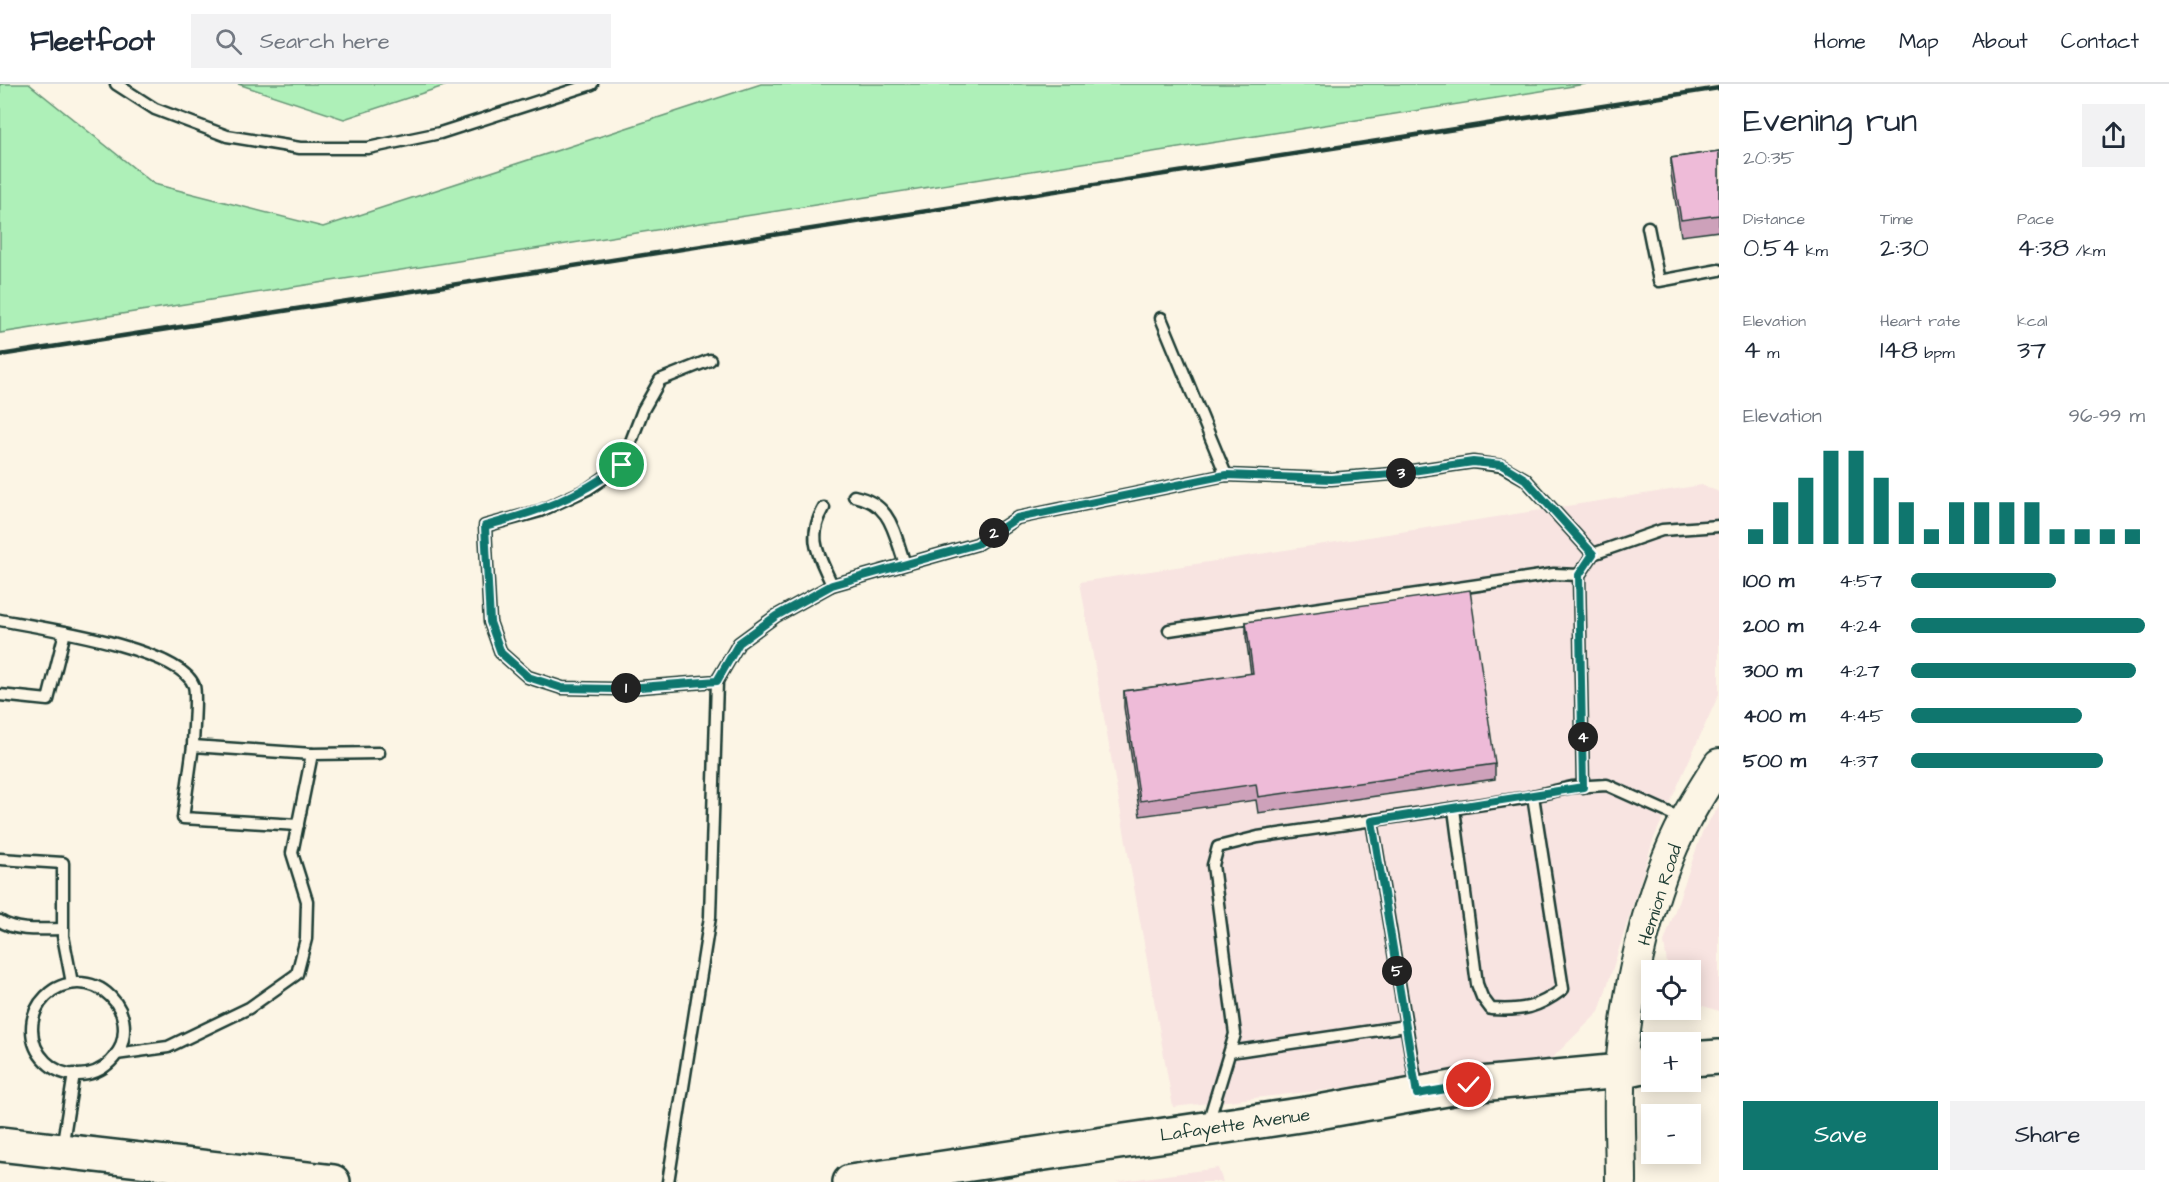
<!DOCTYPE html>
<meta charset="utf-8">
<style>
:root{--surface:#fff;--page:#f2f2f3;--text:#1f2937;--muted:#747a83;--line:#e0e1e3;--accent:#0f766e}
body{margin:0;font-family:"Architects Daughter",sans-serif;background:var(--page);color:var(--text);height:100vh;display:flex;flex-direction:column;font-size:22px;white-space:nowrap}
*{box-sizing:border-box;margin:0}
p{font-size:20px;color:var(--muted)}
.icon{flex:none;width:33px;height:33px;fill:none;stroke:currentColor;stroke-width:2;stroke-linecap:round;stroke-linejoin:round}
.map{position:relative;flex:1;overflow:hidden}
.details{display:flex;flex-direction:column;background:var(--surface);width:450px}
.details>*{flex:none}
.fabs{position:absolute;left:1641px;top:876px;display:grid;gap:12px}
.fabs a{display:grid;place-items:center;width:60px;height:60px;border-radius:0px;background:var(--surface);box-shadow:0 3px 15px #0003;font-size:30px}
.pin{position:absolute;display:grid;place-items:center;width:51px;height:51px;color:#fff;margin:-26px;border:3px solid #fff;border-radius:50%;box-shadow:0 2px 6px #0007}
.km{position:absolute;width:30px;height:30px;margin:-15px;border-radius:50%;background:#222;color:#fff;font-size:16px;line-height:30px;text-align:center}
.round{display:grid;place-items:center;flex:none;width:63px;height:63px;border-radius:0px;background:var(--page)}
.summary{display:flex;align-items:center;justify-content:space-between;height:102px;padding:0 24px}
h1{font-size:33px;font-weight:600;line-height:45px}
.figures{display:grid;grid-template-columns:repeat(3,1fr);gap:9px;height:102px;padding:6px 24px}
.figures div{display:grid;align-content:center}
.figures b{font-size:26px;font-weight:600}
.figures small{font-size:16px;font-weight:400}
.figures p{font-size:16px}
.chart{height:168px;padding:12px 24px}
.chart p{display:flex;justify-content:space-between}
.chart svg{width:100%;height:108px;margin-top:6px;stroke:var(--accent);stroke-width:6}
.cta{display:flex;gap:12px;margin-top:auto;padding:12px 24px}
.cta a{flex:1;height:69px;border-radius:0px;background:var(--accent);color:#fff;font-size:24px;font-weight:600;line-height:69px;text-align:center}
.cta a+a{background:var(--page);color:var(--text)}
ul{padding:0 24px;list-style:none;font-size:20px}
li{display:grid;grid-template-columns:96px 72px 1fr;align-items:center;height:45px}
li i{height:15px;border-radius:8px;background:var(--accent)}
header{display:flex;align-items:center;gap:36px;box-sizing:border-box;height:84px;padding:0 30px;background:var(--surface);border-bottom:2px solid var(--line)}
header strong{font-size:28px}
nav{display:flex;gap:33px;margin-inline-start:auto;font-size:21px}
.search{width:420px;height:54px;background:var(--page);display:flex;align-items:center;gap:15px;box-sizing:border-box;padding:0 21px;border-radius:0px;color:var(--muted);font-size:22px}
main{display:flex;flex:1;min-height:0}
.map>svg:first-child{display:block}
</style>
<header>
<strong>Fleetfoot</strong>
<div class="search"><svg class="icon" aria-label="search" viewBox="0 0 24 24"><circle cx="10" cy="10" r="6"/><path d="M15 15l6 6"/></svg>Search here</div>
<nav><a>Home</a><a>Map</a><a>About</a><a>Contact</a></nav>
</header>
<main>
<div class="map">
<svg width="1719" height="1098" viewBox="0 0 1719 1098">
<rect width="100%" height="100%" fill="#fcf5e5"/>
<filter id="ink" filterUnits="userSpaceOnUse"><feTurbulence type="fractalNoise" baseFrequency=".0167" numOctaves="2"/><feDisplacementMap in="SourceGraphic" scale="12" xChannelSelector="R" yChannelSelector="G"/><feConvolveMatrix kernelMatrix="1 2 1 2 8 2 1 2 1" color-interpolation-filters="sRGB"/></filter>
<g filter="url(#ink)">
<g fill="#f8e4e1">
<polygon points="1702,401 1719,408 1719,610 1654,754 1599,928 1544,982 1173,1023 1080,498"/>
<polygon points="1719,722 1719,927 1691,918 1690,886 1668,886 1664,858 1703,746"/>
<polygon points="1218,1084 1223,1098 1115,1098"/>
</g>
<g fill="#aef0b8" stroke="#669676" stroke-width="1.5">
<polygon points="0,0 29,0 154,100 323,143 761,0 1586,0 0,249"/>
<polygon points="238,0 450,0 344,35"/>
</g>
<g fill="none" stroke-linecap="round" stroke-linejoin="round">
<g stroke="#1f3d34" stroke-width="15">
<g id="lane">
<polyline points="116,0 155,25 227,52 300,64 368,64 440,49 592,0"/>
<polyline points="1648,143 1659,197 1719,186"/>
<polyline points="1161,234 1226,391"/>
<polyline points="710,276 660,296 643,326 622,381 588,405 540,427 485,442 490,538 501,569 528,593 562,604 615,605 717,597"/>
<path d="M854,412C892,420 893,447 905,480"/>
<path d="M824,424C806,455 819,471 832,501"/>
<path d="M0,536C37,543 181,564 194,602C197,612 193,649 193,662"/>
<polyline points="1169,546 1554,490 1579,491"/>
<polyline points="0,611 48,616 65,548"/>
<polyline points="1583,703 1579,491 1593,470 1662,446 1719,442"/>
<path d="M1454,725L1477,900L1482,913L1491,925C1522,927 1538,924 1563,905L1533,712"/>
<polyline points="1372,737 1417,1006"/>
<polyline points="298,741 183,734 193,662 312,670"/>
<polyline points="0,775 63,779 63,852 72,899"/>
<path d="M0,837C16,848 44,845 63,845"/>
<circle cx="78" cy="945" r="46"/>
<polyline points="1230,968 1406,942"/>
<polyline points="116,970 168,963 249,924 297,890 306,855 307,817 292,769 312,670 379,669"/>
<polyline points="1208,1039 1235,950 1213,781 1218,763 1258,753 1524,714 1572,703 1607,701 1685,736"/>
<polyline points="62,1064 74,990"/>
<polyline points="668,1098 710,833 717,597 739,559 776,532 832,501 977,460 1017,434 1226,391 1331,395 1392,390 1473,378 1502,382 1525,395 1593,470"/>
</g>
</g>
<g stroke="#1f3d34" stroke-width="34">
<path id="secondary" d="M1621,1098C1621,1060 1618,1022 1621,984C1627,907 1649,803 1686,735C1696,716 1708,698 1719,680"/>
</g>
<g stroke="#1f3d34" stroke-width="38">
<g id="primary">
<polyline points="1690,975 1719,973"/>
<polyline points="0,1060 333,1098"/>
<polyline points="850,1098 1313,1029 1469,1001 1621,987 1652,980"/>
</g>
</g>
<use href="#lane" stroke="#fcf5e5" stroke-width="10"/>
<use href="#secondary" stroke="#fcf5e5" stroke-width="30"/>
<use href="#primary" stroke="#fcf5e5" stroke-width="33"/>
<path stroke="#1f3d34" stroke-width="4.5" d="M0,271C573,179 1146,96 1719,4"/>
</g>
<g fill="#cda1ba" stroke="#1f3d34" stroke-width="1.5">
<polygon points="1719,67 1719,147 1681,152 1671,90 1671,74"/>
<polygon points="1246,538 1495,680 1495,695 1258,729 1256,716 1140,732 1124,623 1124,607 1251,590 1246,553"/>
</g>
<g fill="#eebbd8" stroke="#1f3d34" stroke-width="1.5">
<polygon points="1719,67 1719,131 1681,136 1671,74"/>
<polygon points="1470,506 1495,680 1258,713 1256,700 1140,717 1124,607 1253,589 1246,538"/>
</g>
</g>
<g fill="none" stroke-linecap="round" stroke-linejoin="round" filter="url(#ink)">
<g stroke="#fff" stroke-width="12">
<path id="route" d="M622,381C575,415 540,427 485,442L490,538L501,569L528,593L562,604L615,605L717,597L739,559L776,532L832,501L977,460L1017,434L1226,391L1331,395L1392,390L1473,378L1502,381L1525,395L1593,470L1579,491L1583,703L1372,737L1417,1010L1469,1001"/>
</g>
<use href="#route" stroke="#0f766e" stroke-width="8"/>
</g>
<g text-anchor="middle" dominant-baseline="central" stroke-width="5" stroke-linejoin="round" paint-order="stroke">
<g font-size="18" fill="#1f3d34" stroke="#fcf5e5">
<text transform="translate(1660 811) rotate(-72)">Hemion Road</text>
<text transform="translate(1235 1041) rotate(-8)">Lafayette Avenue</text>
</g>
</g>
</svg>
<div class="fabs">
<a><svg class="icon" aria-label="locate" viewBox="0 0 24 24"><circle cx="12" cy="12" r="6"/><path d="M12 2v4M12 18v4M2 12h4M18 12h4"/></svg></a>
<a>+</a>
<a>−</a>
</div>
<div class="pin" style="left:622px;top:381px;background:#1e9e55"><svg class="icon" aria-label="arrive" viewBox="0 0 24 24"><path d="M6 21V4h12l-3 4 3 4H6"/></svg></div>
<div class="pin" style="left:1469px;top:1001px;background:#d93025"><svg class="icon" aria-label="check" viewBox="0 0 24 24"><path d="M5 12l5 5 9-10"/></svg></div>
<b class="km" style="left:626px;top:604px">1</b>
<b class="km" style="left:994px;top:449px">2</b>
<b class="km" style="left:1401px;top:389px">3</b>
<b class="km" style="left:1583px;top:653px">4</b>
<b class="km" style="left:1397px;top:887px">5</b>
</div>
<section class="details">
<div class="summary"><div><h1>Evening run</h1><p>20:35</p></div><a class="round"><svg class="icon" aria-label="share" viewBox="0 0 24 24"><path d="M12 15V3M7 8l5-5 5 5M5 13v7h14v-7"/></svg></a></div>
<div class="figures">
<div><p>Distance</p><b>0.54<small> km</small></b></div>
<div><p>Time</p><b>2:30</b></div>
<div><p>Pace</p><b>4:38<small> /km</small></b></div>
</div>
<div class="figures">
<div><p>Elevation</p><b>4<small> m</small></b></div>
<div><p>Heart rate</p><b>148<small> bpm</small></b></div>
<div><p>kcal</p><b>37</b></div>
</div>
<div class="chart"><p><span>Elevation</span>96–99 m</p>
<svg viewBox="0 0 160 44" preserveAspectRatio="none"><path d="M5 44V38M15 44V27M25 44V17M35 44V6M45 44V6M55 44V17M65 44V27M75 44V38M85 44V27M95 44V27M105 44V27M115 44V27M125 44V38M135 44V38M145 44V38M155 44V38"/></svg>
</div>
<ul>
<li><b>100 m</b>4:57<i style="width:62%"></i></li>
<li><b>200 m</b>4:24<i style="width:100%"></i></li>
<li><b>300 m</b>4:27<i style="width:96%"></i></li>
<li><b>400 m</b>4:45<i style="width:73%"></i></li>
<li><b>500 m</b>4:37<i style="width:82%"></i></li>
</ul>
<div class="cta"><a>Save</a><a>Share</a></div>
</section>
</main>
